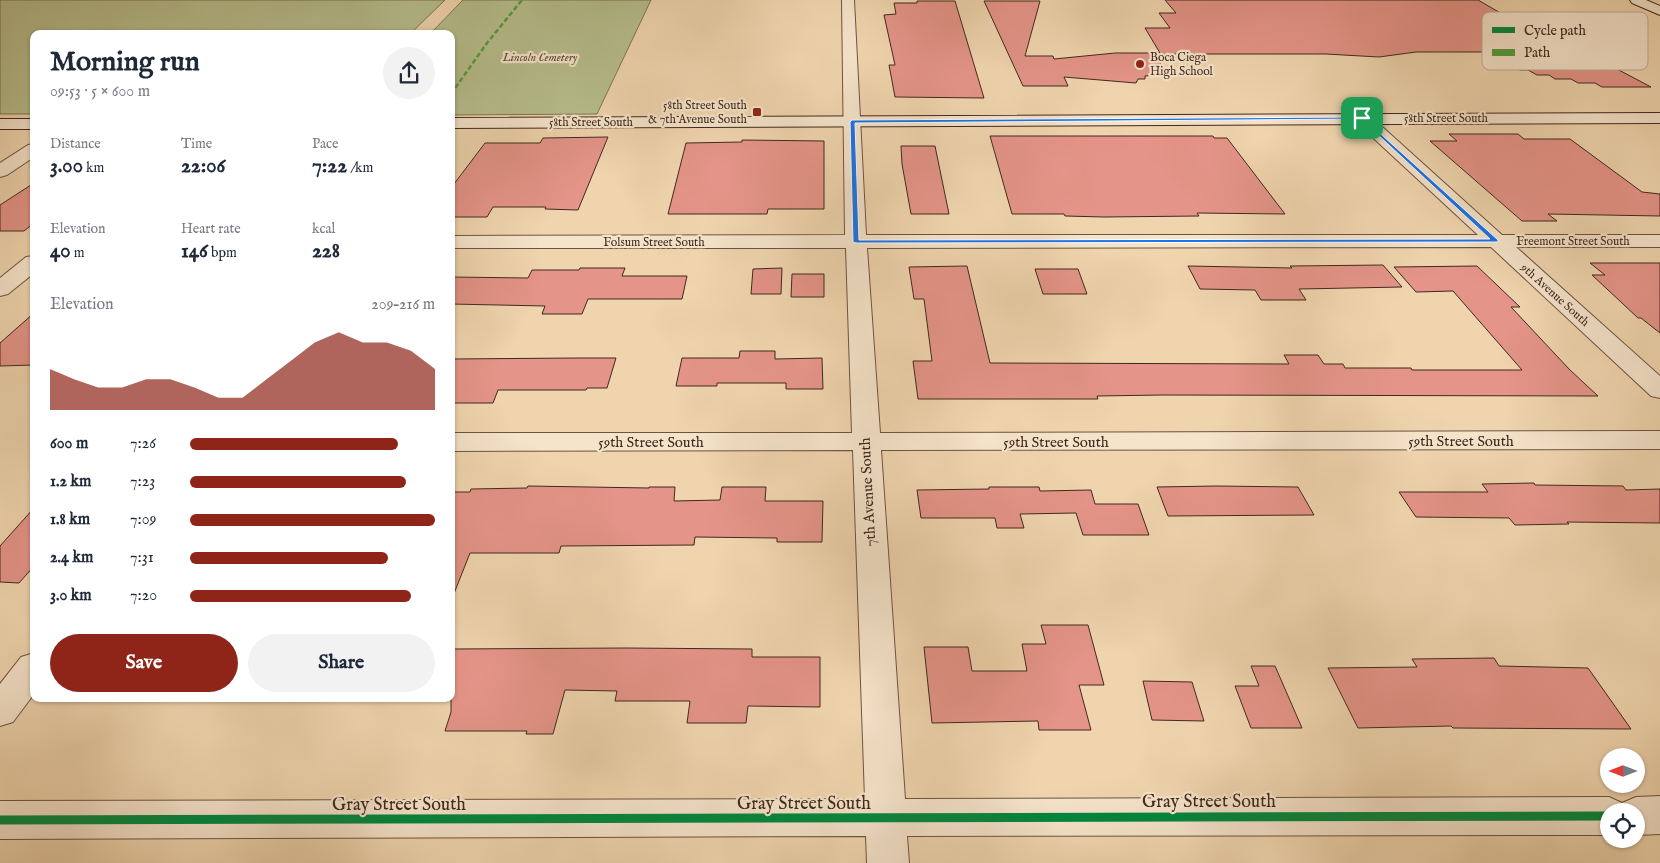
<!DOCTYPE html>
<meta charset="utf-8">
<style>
:root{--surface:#fff;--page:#f2f2f3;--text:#1f2937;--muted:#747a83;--accent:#8f2418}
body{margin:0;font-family:"IM FELL English",serif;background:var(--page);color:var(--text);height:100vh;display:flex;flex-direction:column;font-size:19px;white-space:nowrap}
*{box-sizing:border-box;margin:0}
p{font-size:16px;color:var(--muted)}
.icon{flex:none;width:28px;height:28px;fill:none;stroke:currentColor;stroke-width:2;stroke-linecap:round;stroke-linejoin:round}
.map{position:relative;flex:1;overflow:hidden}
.side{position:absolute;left:30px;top:30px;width:425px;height:672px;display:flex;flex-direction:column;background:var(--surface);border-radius:10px;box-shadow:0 1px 4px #0004}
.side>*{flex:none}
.needle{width:32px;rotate:270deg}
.tools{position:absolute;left:1600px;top:748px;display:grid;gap:10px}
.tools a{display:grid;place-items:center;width:45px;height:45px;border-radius:50%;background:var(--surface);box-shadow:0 1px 4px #0004;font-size:25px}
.pin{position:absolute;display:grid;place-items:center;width:42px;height:42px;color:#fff;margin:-21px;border-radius:10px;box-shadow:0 2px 8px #0006}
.round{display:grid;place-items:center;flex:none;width:52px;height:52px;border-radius:26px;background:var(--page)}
.summary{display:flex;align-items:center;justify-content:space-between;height:85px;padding:0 20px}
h1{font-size:28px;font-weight:700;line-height:38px}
.stats{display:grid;grid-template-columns:repeat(3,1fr);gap:8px;height:85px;padding:5px 20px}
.stats div{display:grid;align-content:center}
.stats b{font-size:21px;font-weight:700}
.stats small{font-size:14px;font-weight:400}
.stats p{font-size:14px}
.chart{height:140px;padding:10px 20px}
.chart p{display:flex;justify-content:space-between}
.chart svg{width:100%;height:90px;margin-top:5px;fill:var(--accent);opacity:.7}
.button{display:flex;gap:10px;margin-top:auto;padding:10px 20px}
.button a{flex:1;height:58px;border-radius:30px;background:var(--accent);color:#fff;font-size:20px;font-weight:700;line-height:58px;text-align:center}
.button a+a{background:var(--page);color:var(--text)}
ul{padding:0 20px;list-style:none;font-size:16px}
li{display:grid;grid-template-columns:80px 60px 1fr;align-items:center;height:38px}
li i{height:12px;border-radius:6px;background:var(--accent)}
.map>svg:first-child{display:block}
</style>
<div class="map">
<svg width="1660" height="863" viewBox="0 0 1660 863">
<rect width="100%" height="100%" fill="#efd4ad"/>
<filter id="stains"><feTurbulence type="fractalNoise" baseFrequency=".004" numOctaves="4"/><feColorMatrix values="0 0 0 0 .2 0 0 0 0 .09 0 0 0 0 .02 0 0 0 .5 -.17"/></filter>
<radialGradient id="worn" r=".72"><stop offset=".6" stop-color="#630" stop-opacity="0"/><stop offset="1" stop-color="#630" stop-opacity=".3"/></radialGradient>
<g fill="#b6bd8c" stroke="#7b7356">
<polygon points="0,0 445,0 410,34 34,34 34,114 0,114"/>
<polygon points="463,0 651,0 597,114 451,115 451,34 430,34"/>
</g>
<g fill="#e49488" stroke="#40291f">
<polygon points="1165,0 1478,0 1516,22 1528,22 1651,87 1602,87 1595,83 1578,83 1571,79 1555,79 1549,75 1537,75 1528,70 1520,70 1492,52 1416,52 1379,57 1326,54 1163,54 1157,75 1145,76 1145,79 1138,79 1136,83 1064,77 1068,86 1023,86 984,1 1040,1 1025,56 1053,56 1054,59 1115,53 1160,53 1145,28 1170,28 1159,13 1176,13"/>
<polygon points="917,1 955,1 984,98 895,97 889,65 895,65 884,15 896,14 894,3 917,3"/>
<polygon points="1449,134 1518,134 1524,139 1570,139 1642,192 1660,194 1660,216 1548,214 1557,221 1522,221 1430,141 1457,141"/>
<polygon points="990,136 1213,136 1214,138 1227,138 1285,214 1197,213 1199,216 1104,217 1065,216 1064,214 1012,214"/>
<polygon points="608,137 578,210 545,209 546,207 493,207 487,217 451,217 451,188 485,143 540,143 543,138"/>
<polygon points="742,140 824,141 824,209 768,209 767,214 668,214 686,143 742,142"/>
<polygon points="901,146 935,146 949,214 911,214 902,164"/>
<polygon points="34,183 34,223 24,231 0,231 0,205"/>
<polygon points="1590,263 1660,263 1660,333 1641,318 1638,318 1592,275 1605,275"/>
<polygon points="1383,265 1402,287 1299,289 1306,300 1261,300 1255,290 1200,289 1188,266 1292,268 1290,266"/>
<polygon points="967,266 990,363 1289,364 1284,355 1318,355 1324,364 1343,364 1345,368 1411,368 1412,370 1522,370 1453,291 1416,292 1394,267 1477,266 1520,307 1511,307 1570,370 1598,396 1162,395 1097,396 1098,399 918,399 913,361 932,361 924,299 914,299 909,267"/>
<polygon points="580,268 625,268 622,276 687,276 682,299 588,299 582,314 542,314 545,306 451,304 451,277 528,278 532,270 579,270"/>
<polygon points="782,268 781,294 751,294 753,269"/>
<polygon points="1035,269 1078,269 1087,294 1043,294"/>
<polygon points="792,274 824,274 824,297 791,297"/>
<polygon points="34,313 34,365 0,366 0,343"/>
<polygon points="740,351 775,351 775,359 822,358 823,389 786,389 786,383 717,383 717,386 676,386 682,358 739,358"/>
<polygon points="577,358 616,358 607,388 587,388 586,390 498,390 493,403 451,403 451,359"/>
<polygon points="1534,483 1535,485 1623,486 1626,490 1660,489 1660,523 1567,522 1569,524 1515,525 1509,518 1416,517 1399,492 1488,492 1482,484"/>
<polygon points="528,486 649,488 649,487 675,487 674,501 720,500 722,487 766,487 765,501 823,501 822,542 777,542 777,538 695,537 694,545 561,546 559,553 470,553 453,596 451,595 451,492 470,492 471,489 527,488"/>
<polygon points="1216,486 1298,487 1314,515 1168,516 1157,487"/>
<polygon points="989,487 1039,487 1040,491 1091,490 1095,504 1138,504 1149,535 1083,535 1076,513 1020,514 1024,528 997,528 995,518 921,518 917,490 989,489"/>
<polygon points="34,508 34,566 19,583 0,582 0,546"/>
<polygon points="1041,625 1088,625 1104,685 1079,685 1091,730 1039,730 1038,721 932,723 924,647 968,647 972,671 1027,671 1022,644 1046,644"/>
<polygon points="626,648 752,649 752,657 820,657 820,707 748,706 746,723 687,723 690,701 615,701 617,691 565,690 553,734 526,734 527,731 445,731 451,712 451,649"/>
<polygon points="1494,658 1499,666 1588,668 1631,729 1453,728 1451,726 1358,728 1328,668 1417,667 1412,659"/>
<polygon points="1251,666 1275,666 1302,728 1251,728 1235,686 1259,686"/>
<polygon points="1143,681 1192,682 1204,721 1152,720"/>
</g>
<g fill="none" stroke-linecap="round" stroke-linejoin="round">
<g stroke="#6c5442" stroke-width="2">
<g id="street">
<polygon points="842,0 854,0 866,235 1478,235 1356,122 1354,118 1356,114 1368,114 1502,235 1660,235 1660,247 1516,247 1660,376 1660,398 1651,396 1491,247 867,248 880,433 1660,431 1660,449 881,450 905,799 1609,797 1622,803 1636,797 1660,796 1660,834 1636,835 1636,811 1609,811 1609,835 907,836 909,863 867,863 866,836 0,839 0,801 865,799 853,450 451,451 451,433 852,433 846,248 451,248 451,236 845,235"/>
<polygon points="34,144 34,157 7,175 0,177 0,163 28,145"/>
<polygon points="34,256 34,273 8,294 0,296 0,278 26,257"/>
<polygon points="34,653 34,694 13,722 0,726 0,684 21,657"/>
</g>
</g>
<g stroke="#40291f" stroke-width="2">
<g id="secondary">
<polygon points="1630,0 1646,0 1660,6 1660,15 1632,3"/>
<polygon points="1660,113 1660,123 451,128 451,118"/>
<rect x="0" y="119" width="34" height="10"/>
</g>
</g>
<use href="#street" fill="#f5e3ca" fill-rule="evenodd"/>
<use href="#secondary" fill="#f5e3ca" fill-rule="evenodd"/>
<polyline stroke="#539c3f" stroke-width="2.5" stroke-dasharray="5 2.5" stroke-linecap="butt" points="451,94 487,43 522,0"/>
<g stroke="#f5e3ca" stroke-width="12">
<polyline id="cycleway" points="0,820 1609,816"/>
</g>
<use href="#cycleway" stroke="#00873e" stroke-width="9"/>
</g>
<path fill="#1a73e8" stroke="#fff" fill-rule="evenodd" d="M1362,117L1498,240V242L856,243L853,242L850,122L852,120ZM1361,119L1490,239L859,240L855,123Z"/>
<g fill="#8f2418" stroke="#f5e3ca" stroke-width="2">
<circle cx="1140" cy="64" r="5"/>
<rect x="752" y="107" width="10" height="10" rx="2.5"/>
</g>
<g text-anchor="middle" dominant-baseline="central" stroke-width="4.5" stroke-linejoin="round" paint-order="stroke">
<g font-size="12" font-style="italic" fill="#584735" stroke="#f5e3ca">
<text x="540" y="57">Lincoln Cemetery</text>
</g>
<g font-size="12" fill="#40291f" stroke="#f5e3ca" text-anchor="start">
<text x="1150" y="57">Boca Ciega<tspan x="1150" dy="14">High School</tspan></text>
<text x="747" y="105" text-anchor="end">58th Street South<tspan x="747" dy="14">&amp; 7th Avenue South</tspan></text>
</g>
<g font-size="12" fill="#40291f" stroke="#f5e3ca">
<text x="1446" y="118">58th Street South</text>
<text x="591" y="122">58th Street South</text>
<text x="1573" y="241">Freemont Street South</text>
<text x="654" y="242">Folsum Street South</text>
<text transform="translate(1555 295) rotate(42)">9th Avenue South</text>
</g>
<g font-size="15" fill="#40291f" stroke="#f5e3ca">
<text x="1461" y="441">59th Street South</text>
<text x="651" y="442">59th Street South</text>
<text x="1056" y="442">59th Street South</text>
<text transform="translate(868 492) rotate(-93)">7th Avenue South</text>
</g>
<g font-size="18" fill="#40291f" stroke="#f5e3ca">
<text x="1209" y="802">Gray Street South</text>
<text x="804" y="804">Gray Street South</text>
<text x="399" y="805">Gray Street South</text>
</g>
</g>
<rect x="1482" y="12" width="166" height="58" rx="8" fill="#f5e3ca" stroke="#bfab97" stroke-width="1"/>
<rect x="1492" y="27" width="23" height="6" fill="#00873e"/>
<rect x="1492" y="49" width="23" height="7" fill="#539c3f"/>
<g font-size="14" fill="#40291f">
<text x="1524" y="35">Cycle path</text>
<text x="1524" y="57">Path</text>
</g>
<rect width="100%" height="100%" filter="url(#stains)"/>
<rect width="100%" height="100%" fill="url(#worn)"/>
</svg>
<div class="tools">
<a><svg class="needle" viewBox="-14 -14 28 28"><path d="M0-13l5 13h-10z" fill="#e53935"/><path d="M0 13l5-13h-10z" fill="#747a83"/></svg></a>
<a><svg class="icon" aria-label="locate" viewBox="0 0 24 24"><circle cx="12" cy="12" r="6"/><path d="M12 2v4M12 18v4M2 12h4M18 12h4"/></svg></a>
</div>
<div class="pin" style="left:1362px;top:118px;background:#1e9e55"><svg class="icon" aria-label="arrive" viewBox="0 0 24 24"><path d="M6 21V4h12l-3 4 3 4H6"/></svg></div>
<section class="side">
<div class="summary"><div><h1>Morning run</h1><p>09:53 · 5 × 600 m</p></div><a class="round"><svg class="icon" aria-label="share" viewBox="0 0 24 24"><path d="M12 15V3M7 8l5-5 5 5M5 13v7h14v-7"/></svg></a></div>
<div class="stats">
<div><p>Distance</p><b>3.00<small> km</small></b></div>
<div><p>Time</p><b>22:06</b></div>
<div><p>Pace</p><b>7:22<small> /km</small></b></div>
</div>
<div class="stats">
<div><p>Elevation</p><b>40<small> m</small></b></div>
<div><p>Heart rate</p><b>146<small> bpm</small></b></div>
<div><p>kcal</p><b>228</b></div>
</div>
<div class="chart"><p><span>Elevation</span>209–216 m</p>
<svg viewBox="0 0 160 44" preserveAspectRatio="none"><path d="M0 44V24L10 29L20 33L30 33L40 29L50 29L60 33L70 38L80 38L90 29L100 20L110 11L120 6L130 11L140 11L150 15L160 24V44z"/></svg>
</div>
<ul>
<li><b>600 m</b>7:26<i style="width:85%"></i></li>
<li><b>1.2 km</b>7:23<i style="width:88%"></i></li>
<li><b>1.8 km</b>7:09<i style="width:100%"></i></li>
<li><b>2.4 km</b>7:31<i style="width:81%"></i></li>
<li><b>3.0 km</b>7:20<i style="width:90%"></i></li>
</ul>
<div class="button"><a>Save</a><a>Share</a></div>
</section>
</div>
